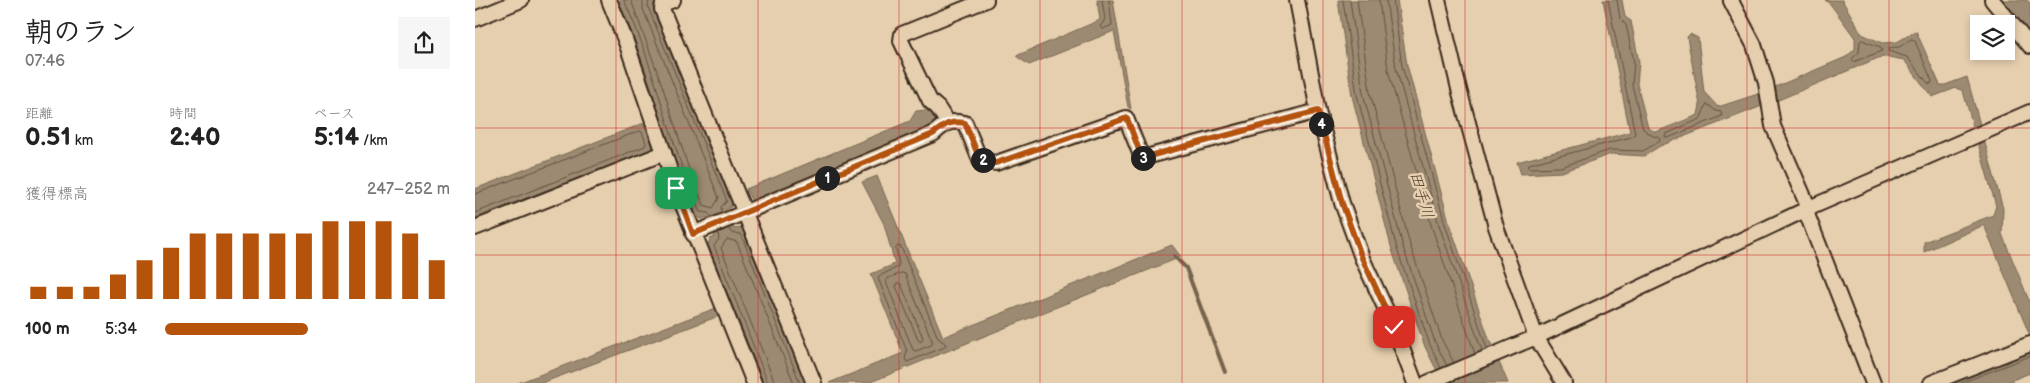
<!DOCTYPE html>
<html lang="ja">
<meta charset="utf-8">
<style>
:root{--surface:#fff;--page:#f6f6f6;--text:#222;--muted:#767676;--accent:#b45309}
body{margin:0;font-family:"Balsamiq Sans","Klee One",sans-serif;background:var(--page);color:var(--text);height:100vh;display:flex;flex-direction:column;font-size:19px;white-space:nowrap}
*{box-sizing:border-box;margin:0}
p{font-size:16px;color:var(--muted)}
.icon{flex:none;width:28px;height:28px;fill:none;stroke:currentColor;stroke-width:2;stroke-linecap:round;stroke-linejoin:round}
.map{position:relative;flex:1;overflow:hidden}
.sheet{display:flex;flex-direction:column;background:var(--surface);width:475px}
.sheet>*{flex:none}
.fabs{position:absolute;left:1495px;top:15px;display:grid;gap:10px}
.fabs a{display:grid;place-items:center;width:45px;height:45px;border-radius:0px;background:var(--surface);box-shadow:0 2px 8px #0003;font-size:25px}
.pin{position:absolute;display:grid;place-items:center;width:42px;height:42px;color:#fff;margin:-21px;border-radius:10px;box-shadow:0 2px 8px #0006}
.km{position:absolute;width:25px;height:25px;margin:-12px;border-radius:50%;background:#222;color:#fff;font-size:14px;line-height:25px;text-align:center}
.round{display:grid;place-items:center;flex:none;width:52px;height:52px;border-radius:0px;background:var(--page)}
.head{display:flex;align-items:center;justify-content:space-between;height:85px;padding:0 25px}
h1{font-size:28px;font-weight:700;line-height:38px}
.figures{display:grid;grid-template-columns:repeat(3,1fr);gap:8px;height:85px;padding:5px 25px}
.figures div{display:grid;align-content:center}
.figures b{font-size:25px;font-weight:700}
.figures small{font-size:14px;font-weight:400}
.figures p{font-size:14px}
.chart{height:140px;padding:10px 25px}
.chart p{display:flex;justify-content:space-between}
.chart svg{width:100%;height:90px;margin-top:5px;stroke:var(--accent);stroke-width:6}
ul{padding:0 25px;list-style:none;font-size:16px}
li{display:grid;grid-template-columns:80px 60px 1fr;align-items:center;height:38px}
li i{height:12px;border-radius:6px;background:var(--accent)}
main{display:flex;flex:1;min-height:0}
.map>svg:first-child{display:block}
</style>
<main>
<section class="sheet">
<div class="head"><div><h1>朝のラン</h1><p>07:46</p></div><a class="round"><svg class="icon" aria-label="share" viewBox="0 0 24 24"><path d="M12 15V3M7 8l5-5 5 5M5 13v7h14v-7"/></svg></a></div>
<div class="figures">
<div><p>距離</p><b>0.51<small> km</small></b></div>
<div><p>時間</p><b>2:40</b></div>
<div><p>ペース</p><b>5:14<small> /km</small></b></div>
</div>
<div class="chart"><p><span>獲得標高</span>247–252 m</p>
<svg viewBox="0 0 160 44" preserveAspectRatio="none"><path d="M5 44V38M15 44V38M25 44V38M35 44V32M45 44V25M55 44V19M65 44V12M75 44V12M85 44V12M95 44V12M105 44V12M115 44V6M125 44V6M135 44V6M145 44V12M155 44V25"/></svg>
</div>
<ul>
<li><b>100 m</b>5:34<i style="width:50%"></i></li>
</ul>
</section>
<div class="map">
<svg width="1555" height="383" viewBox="0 0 1555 383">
<rect width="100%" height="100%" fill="#e5cfae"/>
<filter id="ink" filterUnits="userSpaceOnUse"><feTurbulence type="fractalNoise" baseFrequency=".02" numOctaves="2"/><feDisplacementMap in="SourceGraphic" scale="10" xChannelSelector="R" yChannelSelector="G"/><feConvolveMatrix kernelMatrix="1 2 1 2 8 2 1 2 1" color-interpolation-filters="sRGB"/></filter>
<g filter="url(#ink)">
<g fill="#9d8a72" stroke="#766450">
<path d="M143,0H181L178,5L258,201L256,207L250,210L259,229L265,227L270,230L331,383H289L233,245L235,239L240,237L232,217L227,219L221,217C190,147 176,70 143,0Z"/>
<polygon points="622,0 638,0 656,109 653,107 639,31 554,65 541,56 625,20"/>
<polygon points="863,0 922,0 932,65 974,222 1014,339 1033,383 968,383 950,347 917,250 877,96"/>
<polygon points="1128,0 1147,0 1150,17 1156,21 1164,62 1162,84 1173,128 1181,132 1223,115 1225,105 1212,37 1215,34 1223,38 1229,92 1243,107 1286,93 1287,106 1185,146 1169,156 1136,154 1087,172 1046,174 1042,162 1155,132"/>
<polygon points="1350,0 1367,0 1387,34 1407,43 1422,42 1441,31 1465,85 1470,85 1492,77 1528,209 1527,234 1555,303 1555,336 1509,225 1449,252 1449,242 1518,215 1521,206 1488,91 1481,88 1457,97 1429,60 1408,56 1301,101 1298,88 1371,57 1380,49 1380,38 1356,5"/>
<polygon points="1527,0 1552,0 1555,3 1555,33"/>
<polygon points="452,110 461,120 449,131 277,202 271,189 435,121 441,111"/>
<polygon points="169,123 179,148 0,218 0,189"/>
<polygon points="402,176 468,337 697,245 706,257 393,383 354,383 428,353 396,274 420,264 409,224 387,182"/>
<polygon points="241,308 244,316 67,383 43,383"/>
<polygon points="1555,350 1555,373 1530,383 1472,383"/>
</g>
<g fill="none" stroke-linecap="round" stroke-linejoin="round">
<g stroke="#625040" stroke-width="1">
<path d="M149,0C181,68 194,144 225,212L233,213L237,217"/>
<polyline points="156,0 187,85 218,182 229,205 238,208 244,198 168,9 168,0"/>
<polyline points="174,0 173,7 252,201 246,207 247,213"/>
<polyline points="627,0 630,19 625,27 628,29 637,25 634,0"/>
<polyline points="868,0 882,95 922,249 955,345 966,368"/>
<polyline points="875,0 888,93 928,247 960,342 972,366"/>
<polyline points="882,0 895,92 935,245 967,340 979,363"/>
<polyline points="904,0 913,70 957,228 1000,354"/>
<polyline points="911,0 921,68 964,225 1007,351"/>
<polyline points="918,0 927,66 970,224 1012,349"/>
<polyline points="1133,0 1160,134 1156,137 1054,164 1052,166 1054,168 1086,167 1135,150 1168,151 1185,141 1184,137 1178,136 1168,129 1157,85 1159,62 1151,25 1145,19 1142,0"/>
<polygon points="1437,39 1440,41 1457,81 1456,84 1453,83 1432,57 1413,51 1414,48 1424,47"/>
<polygon points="1387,40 1405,47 1407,51 1378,62 1377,59 1384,52 1385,42"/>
<polygon points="1232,104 1241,111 1246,112 1247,116 1193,138 1190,137 1191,134 1225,119"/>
<polyline points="0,194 164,131 167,132 171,143 170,146 0,213"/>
<polyline points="253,228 257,233 266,234 325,383"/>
<polyline points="243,232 244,239 239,246 293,383"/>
<polygon points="423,246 426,247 463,338 471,344 470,347 432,362 430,359 432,351 403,278 404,276 423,267 424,263 421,249"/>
<polygon points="427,273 430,274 458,343 456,345 441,351 438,350 411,282 412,279"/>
<polygon points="423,283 426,284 448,338 446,342 443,340 421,286"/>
<polyline points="300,383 246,248 252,239 262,242 319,383"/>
<polyline points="1486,383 1555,356"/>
</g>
<polyline stroke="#766450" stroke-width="4" points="699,256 711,268 750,372"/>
<g stroke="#3b2a1e" stroke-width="18">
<g id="street">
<polyline points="134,0 151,42 201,188 279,383"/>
<polyline points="198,0 188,4 187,9 339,383"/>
<polyline points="822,0 843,111 867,203 887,258 919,327 940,383"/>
<polyline points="963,0 984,89 1021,227 1061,337 1089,383"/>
<polyline points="1257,0 1256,1 1279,45 1291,83 1298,126 1332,204 1333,217 1398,383"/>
<polyline points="1517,0 1555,46"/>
<polyline points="0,19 46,0"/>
<polyline points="472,122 463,108 455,101 426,41 427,34 511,0"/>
<polyline points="0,228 189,153"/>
<path d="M218,234L458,134C470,124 474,119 490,123L505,160L521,163L651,118L667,158L843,111"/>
<polyline points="952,383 1061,337 1332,209 1555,112"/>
<polyline points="1456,383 1555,344"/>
</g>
</g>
<use href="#street" stroke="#e5cfae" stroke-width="14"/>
</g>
</g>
<g fill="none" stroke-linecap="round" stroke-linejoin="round" filter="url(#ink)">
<g stroke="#fff" stroke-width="10">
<path id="route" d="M201,188L218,234L458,134C469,125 475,120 490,123L505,160L521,163L652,118L667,158L843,111L867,203L887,258L919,327"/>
</g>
<use href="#route" stroke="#b45309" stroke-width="6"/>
</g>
<path fill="none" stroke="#d62828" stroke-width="1" stroke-opacity="0.55" d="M141,0V383M283,0V383M424,0V383M565,0V383M707,0V383M848,0V383M990,0V383M1131,0V383M1272,0V383M1414,0V383M0,128H1555M0,255H1555"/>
<g text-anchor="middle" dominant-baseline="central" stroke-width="5" stroke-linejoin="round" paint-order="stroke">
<g font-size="16" font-style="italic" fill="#4f3d2f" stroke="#e5cfae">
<text transform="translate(946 195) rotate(74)">田手川</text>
</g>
</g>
</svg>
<div class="fabs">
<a><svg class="icon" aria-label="layers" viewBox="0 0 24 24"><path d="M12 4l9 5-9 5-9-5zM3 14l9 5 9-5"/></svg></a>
</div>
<div class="pin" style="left:201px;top:188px;background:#1e9e55"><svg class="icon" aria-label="arrive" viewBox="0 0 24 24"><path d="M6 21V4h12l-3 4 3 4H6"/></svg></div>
<div class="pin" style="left:919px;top:327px;background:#d93025"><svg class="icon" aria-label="check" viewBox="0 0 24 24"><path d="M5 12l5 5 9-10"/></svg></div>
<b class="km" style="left:352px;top:178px">1</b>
<b class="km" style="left:508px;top:160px">2</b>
<b class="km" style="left:668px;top:158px">3</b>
<b class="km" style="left:846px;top:124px">4</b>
</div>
</main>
